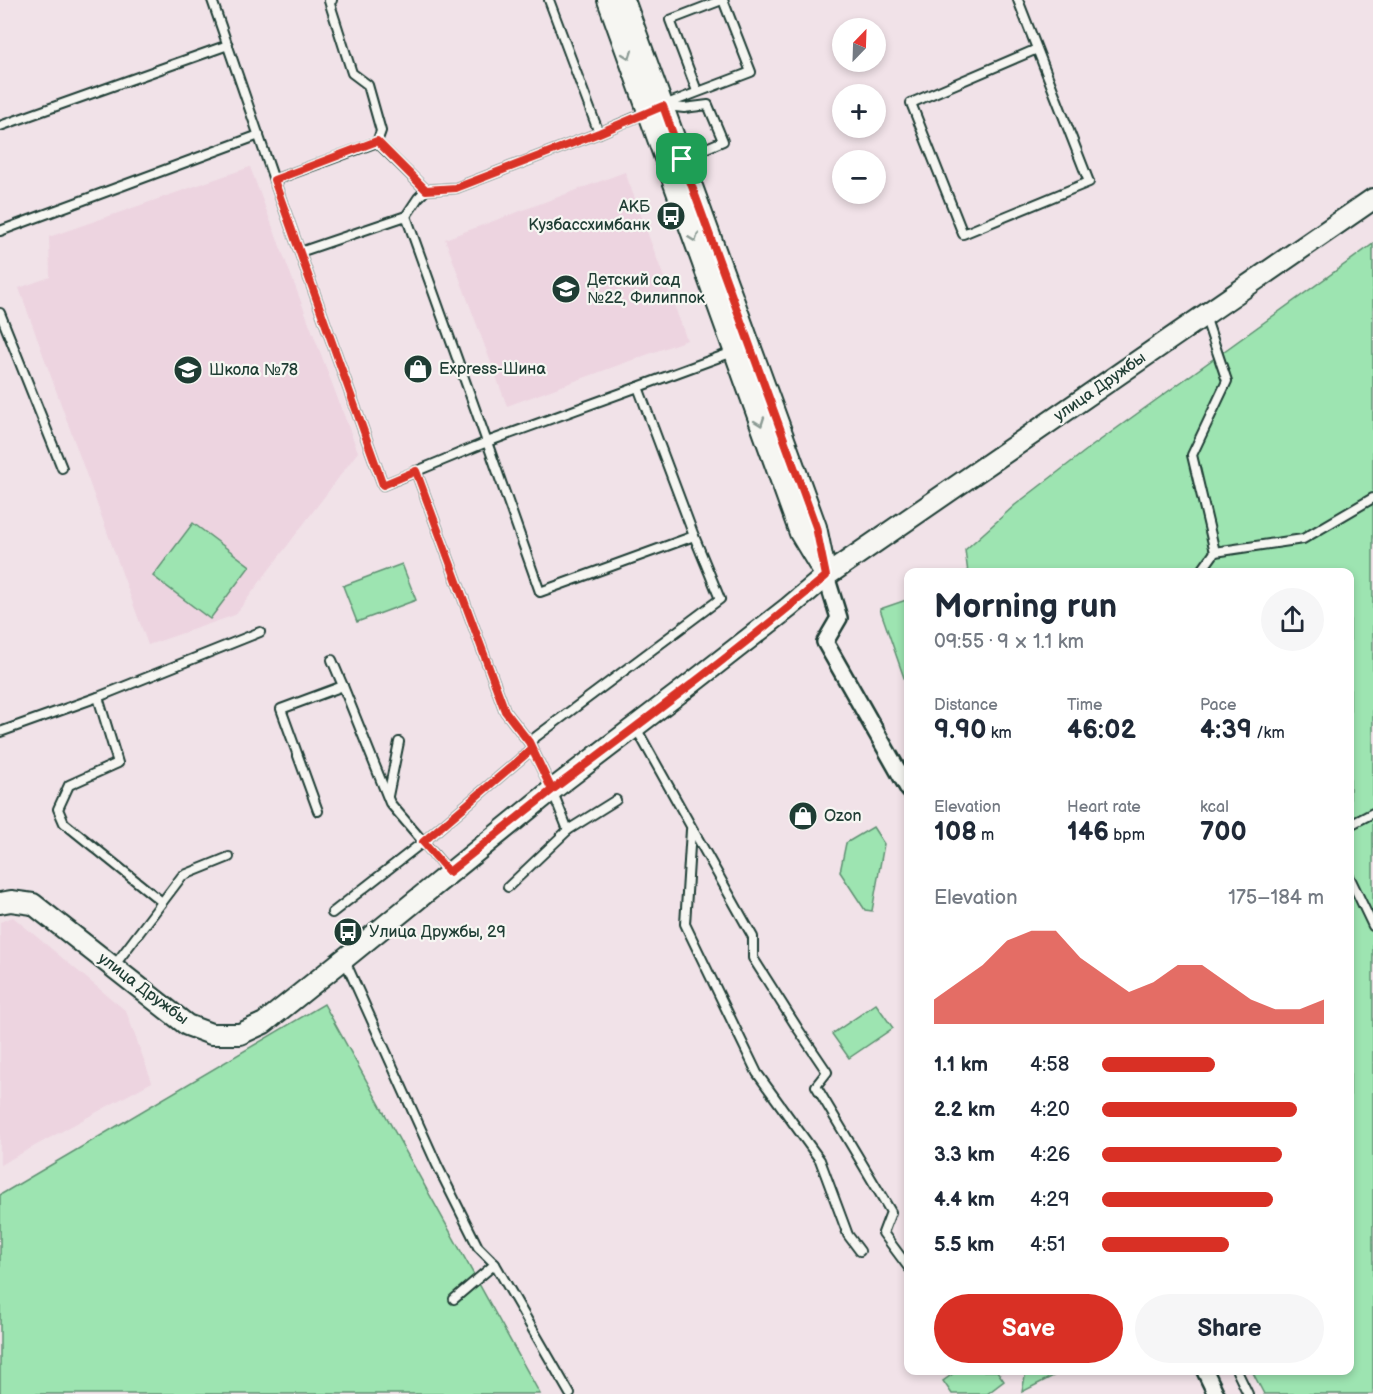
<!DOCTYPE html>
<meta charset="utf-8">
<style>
:root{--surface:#fff;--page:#f6f6f7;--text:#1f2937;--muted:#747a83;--accent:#d93025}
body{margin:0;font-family:"Balsamiq Sans",sans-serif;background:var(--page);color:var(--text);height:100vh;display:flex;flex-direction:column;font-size:22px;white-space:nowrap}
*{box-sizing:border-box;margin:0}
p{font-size:20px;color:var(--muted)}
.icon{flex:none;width:33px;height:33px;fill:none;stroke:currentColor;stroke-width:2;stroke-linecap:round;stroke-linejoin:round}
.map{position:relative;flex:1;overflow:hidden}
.sheet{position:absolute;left:904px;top:568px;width:450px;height:807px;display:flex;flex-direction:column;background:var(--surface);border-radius:12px;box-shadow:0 3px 9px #0003}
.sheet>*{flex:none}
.needle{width:39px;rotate:23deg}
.controls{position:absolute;left:832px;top:18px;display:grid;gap:12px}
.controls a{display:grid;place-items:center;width:54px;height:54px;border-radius:50%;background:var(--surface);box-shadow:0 3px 9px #0003;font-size:30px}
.pin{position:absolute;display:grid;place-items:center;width:51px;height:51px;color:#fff;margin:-26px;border-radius:12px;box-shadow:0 3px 9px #0006}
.round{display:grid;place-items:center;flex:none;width:63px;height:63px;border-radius:32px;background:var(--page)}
.summary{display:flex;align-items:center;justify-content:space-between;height:102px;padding:0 30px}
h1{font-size:33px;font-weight:700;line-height:45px}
.metrics{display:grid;grid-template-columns:repeat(3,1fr);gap:9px;height:102px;padding:6px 30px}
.metrics div{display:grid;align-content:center}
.metrics b{font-size:26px;font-weight:700}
.metrics small{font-size:16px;font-weight:400}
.metrics p{font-size:16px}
.chart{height:168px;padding:12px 30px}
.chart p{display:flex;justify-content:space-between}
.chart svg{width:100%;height:108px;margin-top:6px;fill:var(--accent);opacity:.7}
.primary-button{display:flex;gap:12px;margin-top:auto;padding:12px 30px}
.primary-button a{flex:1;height:69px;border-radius:36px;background:var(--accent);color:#fff;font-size:24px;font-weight:700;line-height:69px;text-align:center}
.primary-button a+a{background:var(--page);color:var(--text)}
ul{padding:0 30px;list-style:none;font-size:20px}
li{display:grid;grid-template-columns:96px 72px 1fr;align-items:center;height:45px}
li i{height:15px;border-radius:8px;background:var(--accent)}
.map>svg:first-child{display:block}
</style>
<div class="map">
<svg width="1373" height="1394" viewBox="0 0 1373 1394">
<rect width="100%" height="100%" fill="#f1e2e8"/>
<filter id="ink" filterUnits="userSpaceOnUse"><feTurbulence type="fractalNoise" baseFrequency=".0167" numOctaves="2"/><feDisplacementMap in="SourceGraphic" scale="12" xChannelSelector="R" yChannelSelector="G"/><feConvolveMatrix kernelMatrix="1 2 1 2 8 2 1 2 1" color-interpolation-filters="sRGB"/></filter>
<g filter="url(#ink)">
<g fill="#edd4e0">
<polygon points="250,167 358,452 235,615 148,645 19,288 50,277 49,237"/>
<polygon points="625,172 687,340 507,406 445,239"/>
<polygon points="13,917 126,1011 152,1082 0,1165 0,922"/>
</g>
<g fill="#9de4b1" stroke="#5e9072" stroke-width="1.5">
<polygon points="1373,244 1373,1394 1264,1394 1252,1371 1350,1371 1350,573 968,573 965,550 1015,505 1088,449"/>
<polygon points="193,523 250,566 210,619 153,576"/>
<polygon points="402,564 416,600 357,622 343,586"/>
<polygon points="909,599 909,692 880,609"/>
<polygon points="873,827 884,844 872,911 865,910 840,872 846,843"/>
<polygon points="324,1004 540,1394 0,1394 0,1195"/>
<polygon points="876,1004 893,1028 849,1058 832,1034"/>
<polygon points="957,1371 997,1371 1004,1381 987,1394 952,1394 943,1381"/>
<polygon points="1026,1371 1063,1371 1022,1392"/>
</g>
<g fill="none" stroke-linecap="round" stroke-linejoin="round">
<g stroke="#1f3d34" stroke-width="12">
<g id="service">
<polyline points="212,0 274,180 377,142 381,131 368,85 352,73 329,1 332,0"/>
<polyline points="549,0 599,133"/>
<polyline points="1018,0 1089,182 963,234 911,103 1037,49"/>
<polyline points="697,91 670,20 722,0"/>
<polyline points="664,105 751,72 723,0"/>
<polyline points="667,106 684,108 708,105 723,141 683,158"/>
<polyline points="0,126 228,45"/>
<polyline points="377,142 426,190"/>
<polyline points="274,180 383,485 487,442 540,592 694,536 638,387 733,352"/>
<polyline points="406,216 487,442 638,387"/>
<polyline points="0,231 259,135"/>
<polyline points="300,252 406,216 418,198 426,190 456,188 599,133 648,112"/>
<polyline points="0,313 62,468"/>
<polyline points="1205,316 1227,381 1192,455 1215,552"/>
<polyline points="416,471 505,711 529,742 552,790 568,830 616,800"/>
<polyline points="1200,573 1215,552 1303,539 1373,498"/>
<polyline points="332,660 343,686"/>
<polyline points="98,697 118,763 69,785 58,809 64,823 162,902"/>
<polyline points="636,728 753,937 753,958 798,1029 827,1072 816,1086 891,1212 883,1233 909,1268"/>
<polyline points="0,732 98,697 260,632"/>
<polyline points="529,742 720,599 694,536"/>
<polyline points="388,796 399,742"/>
<polyline points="318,811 281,709 343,686 390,803 449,872"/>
<polyline points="1350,825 1373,813"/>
<polyline points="691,830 685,924 757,1073 820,1160 848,1235 860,1251"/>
<polyline points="1350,878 1373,926"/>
<polyline points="508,887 568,830"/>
<polyline points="332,913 423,842 532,749"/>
<polyline points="345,961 437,1165 478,1247 495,1264 454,1299"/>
<polyline points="114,966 182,876 229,857"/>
<polyline points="495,1264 570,1394"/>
<polyline points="1237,1371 1248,1394"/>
</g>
</g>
<g stroke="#1f3d34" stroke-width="20">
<g id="minor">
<polyline points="826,576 839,618 825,642 909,790"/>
<polyline points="1205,1371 1216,1394"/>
</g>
</g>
<g stroke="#1f3d34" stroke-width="24">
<g id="tertiary">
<polyline points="608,0 800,533 826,576"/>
<polyline points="624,0 816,527 823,561"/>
<polyline points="0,903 11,901 33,904 187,1025 211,1034 240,1034 264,1023 344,959 552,790 683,690 788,608 826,576 1373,199"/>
</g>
</g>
<use href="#service" stroke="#f6f6f2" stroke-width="8"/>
<use href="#minor" stroke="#f6f6f2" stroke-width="15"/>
<use href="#tertiary" stroke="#f6f6f2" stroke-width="20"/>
</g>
<defs><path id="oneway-chevron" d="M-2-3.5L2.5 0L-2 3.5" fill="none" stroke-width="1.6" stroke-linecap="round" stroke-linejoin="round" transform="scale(1.5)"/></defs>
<g stroke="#8a9a93">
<use href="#oneway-chevron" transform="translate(628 55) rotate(70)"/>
<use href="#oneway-chevron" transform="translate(694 238) rotate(70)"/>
<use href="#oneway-chevron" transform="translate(760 422) rotate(70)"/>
</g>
</g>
<g fill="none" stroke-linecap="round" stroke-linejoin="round" filter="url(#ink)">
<g stroke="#fff" stroke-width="12">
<path id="route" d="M682,159L663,106L599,133L456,188L426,190L377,141L274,180L383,485L416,471L505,711L529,742L552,790L449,872L423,842L532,749L552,790C645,720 738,651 826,576L816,527L682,159"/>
</g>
<use href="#route" stroke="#d93025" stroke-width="8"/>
</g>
<defs>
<g id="bus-disc" transform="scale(1.5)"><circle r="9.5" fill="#1f3d34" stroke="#f6f6f2"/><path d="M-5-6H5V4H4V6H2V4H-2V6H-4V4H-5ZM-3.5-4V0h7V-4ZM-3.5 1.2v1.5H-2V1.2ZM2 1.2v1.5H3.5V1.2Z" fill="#fff"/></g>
<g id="school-disc" transform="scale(1.5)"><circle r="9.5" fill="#1f3d34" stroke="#f6f6f2"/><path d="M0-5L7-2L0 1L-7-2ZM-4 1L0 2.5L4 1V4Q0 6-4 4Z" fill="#fff"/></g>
<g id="shop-disc" transform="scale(1.5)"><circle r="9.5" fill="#1f3d34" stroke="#f6f6f2"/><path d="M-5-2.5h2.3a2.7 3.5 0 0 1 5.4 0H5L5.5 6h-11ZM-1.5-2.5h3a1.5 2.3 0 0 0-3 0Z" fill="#fff"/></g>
</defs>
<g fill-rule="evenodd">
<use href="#bus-disc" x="671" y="216"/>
<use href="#school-disc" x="566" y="289"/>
<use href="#shop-disc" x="418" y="369"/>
<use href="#school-disc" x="188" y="370"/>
<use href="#shop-disc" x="803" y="816"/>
<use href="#bus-disc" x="348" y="932"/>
</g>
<g text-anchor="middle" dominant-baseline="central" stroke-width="4.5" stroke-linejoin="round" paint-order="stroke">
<g font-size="16" fill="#1f3d34" stroke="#f6f6f2" text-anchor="start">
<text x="650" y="207" text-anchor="end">АКБ<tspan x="650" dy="18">Кузбассхимбанк</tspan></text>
<text x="587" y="280">Детский сад<tspan x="587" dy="18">№22, Филиппок</tspan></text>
<text x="439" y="369">Express-Шина</text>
<text x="209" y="370">Школа №78</text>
<text x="824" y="816">Ozon</text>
<text x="369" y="932">Улица Дружбы, 29</text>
</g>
<g font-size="16" fill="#1f3d34" stroke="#f6f6f2">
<text transform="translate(1100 387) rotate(-35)">улица Дружбы</text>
<text transform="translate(143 989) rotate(37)">улица Дружбы</text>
</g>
</g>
</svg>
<div class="controls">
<a><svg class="needle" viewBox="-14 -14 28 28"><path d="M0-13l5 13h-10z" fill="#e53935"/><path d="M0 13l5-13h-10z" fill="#747a83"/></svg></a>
<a>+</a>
<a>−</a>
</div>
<div class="pin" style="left:682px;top:159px;background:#1e9e55"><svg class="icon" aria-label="arrive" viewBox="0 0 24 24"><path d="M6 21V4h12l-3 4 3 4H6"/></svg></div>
<section class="sheet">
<div class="summary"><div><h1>Morning run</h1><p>09:55 · 9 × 1.1 km</p></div><a class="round"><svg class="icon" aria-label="share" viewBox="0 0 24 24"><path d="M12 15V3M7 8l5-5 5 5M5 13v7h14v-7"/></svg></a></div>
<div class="metrics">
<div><p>Distance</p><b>9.90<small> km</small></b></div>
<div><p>Time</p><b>46:02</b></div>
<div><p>Pace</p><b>4:39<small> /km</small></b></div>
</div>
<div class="metrics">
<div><p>Elevation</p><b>108<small> m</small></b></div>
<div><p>Heart rate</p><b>146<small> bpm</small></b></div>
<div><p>kcal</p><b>700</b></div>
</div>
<div class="chart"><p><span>Elevation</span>175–184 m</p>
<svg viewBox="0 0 160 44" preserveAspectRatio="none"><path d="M0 44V34L10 27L20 20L30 10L40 6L50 6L60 17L70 24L80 31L90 27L100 20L110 20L120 27L130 34L140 38L150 38L160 34V44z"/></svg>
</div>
<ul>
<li><b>1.1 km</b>4:58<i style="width:51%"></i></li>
<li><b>2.2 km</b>4:20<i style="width:88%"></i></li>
<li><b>3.3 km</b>4:26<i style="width:81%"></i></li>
<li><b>4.4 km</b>4:29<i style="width:77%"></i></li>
<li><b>5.5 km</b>4:51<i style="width:57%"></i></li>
</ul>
<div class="primary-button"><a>Save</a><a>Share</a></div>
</section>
</div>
